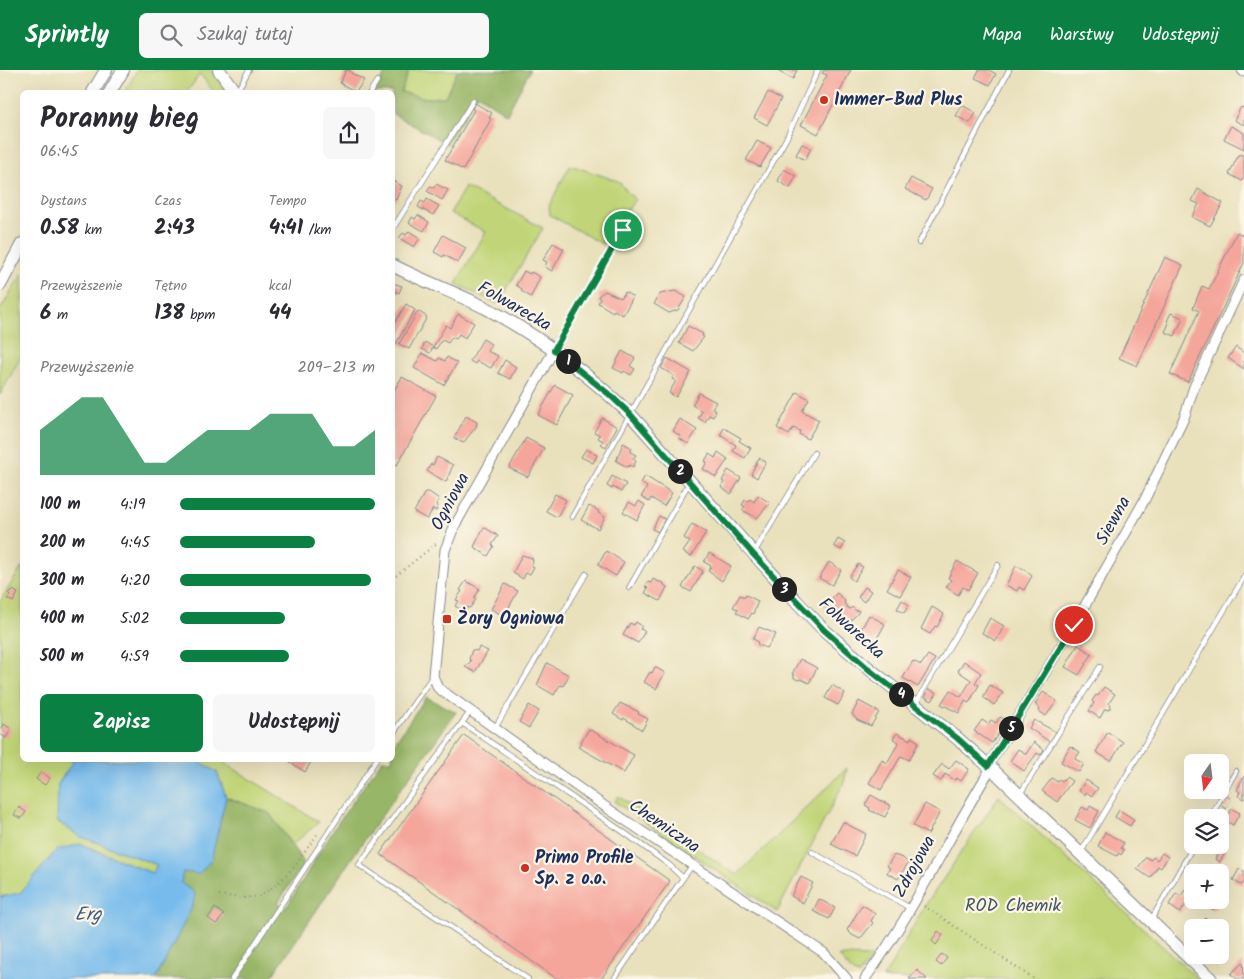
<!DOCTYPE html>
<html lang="pl">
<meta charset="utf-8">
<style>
:root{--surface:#fff;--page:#f7f7f7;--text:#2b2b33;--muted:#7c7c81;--accent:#0b8043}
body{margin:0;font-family:Kalam,sans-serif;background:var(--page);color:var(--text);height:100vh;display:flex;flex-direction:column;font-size:19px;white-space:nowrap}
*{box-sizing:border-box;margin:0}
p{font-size:16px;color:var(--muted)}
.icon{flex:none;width:28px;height:28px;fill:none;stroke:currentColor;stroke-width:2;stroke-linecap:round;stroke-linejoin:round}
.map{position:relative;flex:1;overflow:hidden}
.details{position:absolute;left:20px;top:20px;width:375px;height:672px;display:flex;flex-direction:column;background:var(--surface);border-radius:8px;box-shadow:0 5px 20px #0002}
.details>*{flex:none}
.needle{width:32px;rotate:194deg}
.controls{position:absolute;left:1184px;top:684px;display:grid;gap:10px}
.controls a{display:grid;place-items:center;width:45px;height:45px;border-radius:8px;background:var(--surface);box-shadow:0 5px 20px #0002;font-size:25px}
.pin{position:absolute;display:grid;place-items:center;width:42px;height:42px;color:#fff;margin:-21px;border:2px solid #fff;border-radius:50%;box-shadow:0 1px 5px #0007}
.km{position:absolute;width:25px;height:25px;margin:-12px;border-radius:50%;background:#222;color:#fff;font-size:14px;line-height:25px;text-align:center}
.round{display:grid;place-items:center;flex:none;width:52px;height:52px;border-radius:8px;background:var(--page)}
.summary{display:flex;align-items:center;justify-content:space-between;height:85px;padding:0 20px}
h1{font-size:28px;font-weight:800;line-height:38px}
.stats{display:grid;grid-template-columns:repeat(3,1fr);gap:8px;height:85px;padding:5px 20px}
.stats div{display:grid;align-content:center}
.stats b{font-size:21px;font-weight:800}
.stats small{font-size:14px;font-weight:400}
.stats p{font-size:14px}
.chart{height:140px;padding:10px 20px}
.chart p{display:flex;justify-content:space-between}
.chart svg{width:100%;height:90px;margin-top:5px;fill:var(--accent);opacity:.7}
.cta{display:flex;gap:10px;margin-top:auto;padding:10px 20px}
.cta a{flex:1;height:58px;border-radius:8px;background:var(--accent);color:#fff;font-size:20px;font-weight:800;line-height:58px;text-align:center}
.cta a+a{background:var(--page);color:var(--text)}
ul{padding:0 20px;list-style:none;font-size:16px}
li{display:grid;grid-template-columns:80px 60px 1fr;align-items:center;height:38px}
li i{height:12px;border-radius:6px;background:var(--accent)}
header{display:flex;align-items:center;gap:30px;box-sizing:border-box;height:70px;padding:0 25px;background:var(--accent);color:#fff}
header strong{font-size:24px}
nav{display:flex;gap:28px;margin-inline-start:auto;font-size:18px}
.search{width:350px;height:45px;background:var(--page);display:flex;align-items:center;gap:12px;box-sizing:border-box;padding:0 18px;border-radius:8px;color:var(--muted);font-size:19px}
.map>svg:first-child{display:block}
</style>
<header>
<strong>Sprintly</strong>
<div class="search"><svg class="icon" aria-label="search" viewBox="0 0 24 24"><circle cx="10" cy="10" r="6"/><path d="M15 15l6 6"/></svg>Szukaj tutaj</div>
<nav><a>Mapa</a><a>Warstwy</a><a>Udostępnij</a></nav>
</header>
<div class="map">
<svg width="1244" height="909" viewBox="0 0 1244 909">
<rect width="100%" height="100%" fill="#fcf5e5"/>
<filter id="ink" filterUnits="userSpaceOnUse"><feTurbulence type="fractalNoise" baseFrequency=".02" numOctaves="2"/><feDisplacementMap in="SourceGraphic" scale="10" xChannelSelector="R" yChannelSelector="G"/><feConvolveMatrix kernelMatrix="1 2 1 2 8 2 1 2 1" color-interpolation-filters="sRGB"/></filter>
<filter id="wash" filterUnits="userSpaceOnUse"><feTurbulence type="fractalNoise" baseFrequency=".0096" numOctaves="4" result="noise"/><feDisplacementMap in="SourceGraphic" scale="20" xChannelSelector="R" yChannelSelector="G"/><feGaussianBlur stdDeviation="1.12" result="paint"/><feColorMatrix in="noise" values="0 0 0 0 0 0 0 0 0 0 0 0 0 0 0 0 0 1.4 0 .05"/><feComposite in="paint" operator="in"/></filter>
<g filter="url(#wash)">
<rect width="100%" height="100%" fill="#e9e1bc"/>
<g fill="#c1d578" stroke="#6e826b">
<polygon points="137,0 210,0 228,22 214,22 200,4 187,22 125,22"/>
<polygon points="409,0 458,0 445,27 426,28 401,22"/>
<polygon points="570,95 618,111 635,130 602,174 550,145 549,136"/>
<polygon points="465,117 543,158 498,234 456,214 486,162 450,143"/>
<polygon points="22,204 22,285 0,325 0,240"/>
<polygon points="22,497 22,690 74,690 58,714 58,752 79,766 157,795 152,803 81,774 57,780 20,823 0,827 0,531"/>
<polygon points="197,690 220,690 319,752 292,775 269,743 226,727 217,702"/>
<polygon points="847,698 844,712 777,842 615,732 618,726 737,805"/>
<polygon points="999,726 1198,909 883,909 925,836"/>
<polygon points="839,886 872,887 859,905 853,903"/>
</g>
<g fill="#98b668" stroke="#5a7263">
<polygon points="387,0 409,0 401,22 426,28 445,27 458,0 530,0 507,44 477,24 447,74 393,44 392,22 375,22"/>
<polygon points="426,627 456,642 360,776 270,909 156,909 193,835 181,813 183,802 211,790 226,727 269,743 304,793 278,833 286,838 333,760 382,690 392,690 393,675"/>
</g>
<polygon fill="#76bbec" stroke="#4875a5" points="74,690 197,690 217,702 226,727 211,790 199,804 183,802 181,813 195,823 193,835 156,909 0,909 0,827 20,823 57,780 81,774 152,803 157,795 79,766 57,751 58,714"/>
<g id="blocks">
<g fill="#f5a69b">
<polygon points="346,0 351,1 351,3 364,10 356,22 340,13"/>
<polygon points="780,0 797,0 793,9 779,2"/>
<polygon points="824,0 851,0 818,64 801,55 827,5 822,3"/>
<polygon points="979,0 989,0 996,4 990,15 975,8"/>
<polygon points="768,22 781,29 767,55 754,48"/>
<polygon points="475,33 492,43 489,48 491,49 463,100 445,90 471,45 474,40 472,38"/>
<polygon points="962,35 976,43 970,53 956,46"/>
<polygon points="1241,37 1244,38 1244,55 1234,50"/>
<polygon points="1231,56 1244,63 1244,79 1224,69"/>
<polygon points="757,71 771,78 760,97 746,90"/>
<polygon points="802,74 811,78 805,90 796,85"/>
<polygon points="1239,84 1244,86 1244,107 1242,111 1229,104"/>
<polygon points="784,99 796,106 790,118 778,111"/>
<polygon points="911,108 932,119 926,130 905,119"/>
<polygon points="392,110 402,116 396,130 392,128"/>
<polygon points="436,114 448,120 442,130 427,121 430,116 434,118"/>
<polygon points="1198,119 1223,133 1210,156 1192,147 1199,134 1192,131"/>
<polygon points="427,129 439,136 433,145 418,137 421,131 425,133"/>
<polygon points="418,145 429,152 424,161 409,153 412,147 415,149"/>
<polygon points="409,161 420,168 414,177 399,168 403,163 406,165"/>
<polygon points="1237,162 1244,166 1244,193 1188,312 1170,304 1199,241 1193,238 1202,216 1209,219"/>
<polygon points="443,165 466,178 458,193 444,185 443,187 434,182"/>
<polygon points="553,173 564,179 552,201 545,197 547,192 543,190"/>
<polygon points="1165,187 1183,195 1137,296 1119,288"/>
<polygon points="524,201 530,204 531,202 540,207 531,227 521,221 522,219 516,215"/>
<polygon points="392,213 402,216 399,223 392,220"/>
<polygon points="605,221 621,228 625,222 633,227 623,245 614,240 613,242 598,233 600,229 598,226"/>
<polygon points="675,221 686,227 678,240 669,243 654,234 660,224"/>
<polygon points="406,234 415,240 392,281 392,258"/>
<polygon points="418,241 427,247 409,279 399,274"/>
<polygon points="1171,243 1183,248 1175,266 1165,262 1169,253 1167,251"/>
<polygon points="458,244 474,253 465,268 459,264 456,269 452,267 448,273 442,270 436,279 433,277 430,283 422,279 425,272 433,277 446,255 450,258"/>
<polygon points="688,256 703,264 702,266 704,267 693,281 679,273"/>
<polygon points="483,269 491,274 487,281 498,286 491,298 477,291 475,294 470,291"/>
<polygon points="1236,277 1244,283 1244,299 1228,288"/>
<polygon points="622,281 635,288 630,296 635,299 631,305 624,301 623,303 613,298"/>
<polygon points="422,283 437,291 439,288 445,291 447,287 457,293 444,315 414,298"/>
<polygon points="667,288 691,302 676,327 669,323 676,311 672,309 674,306 661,298"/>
<polygon points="505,290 516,297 510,309 498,303"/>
<polygon points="402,307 436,326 397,395 392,393 392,324"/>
<polygon points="555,315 573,325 557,355 538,345"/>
<polygon points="797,322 809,329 802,341 819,350 808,369 799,364 800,361 793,358 789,365 777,358"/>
<polygon points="699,323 716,332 712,338 716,341 713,347 709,345 705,352 698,348 702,341 692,335"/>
<polygon points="466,346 477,352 476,357 463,373 454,368"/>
<polygon points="602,348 617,357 606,377 601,374 603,371 598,368 600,365 594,362"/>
<polygon points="680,349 697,360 688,374 679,368 680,366 673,361"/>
<polygon points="724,358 741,368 739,371 751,378 745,388 733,381 736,375 720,365"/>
<polygon points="526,368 544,378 528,407 509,398"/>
<polygon points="623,373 632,378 630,382 636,385 633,389 636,391 633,397 630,395 628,397 616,391"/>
<polygon points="586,379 597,385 593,393 581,387"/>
<polygon points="718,382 728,389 716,407 703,399 707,392 705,391 709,384 715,388"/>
<polygon points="437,387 453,395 446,412 427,401 431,394 433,395"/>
<polygon points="759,388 766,392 757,408 751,404"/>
<polygon points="728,400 741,408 731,424 721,417 724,412 722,411"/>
<polygon points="612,406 626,414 621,422 613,417 612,419 607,416"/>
<polygon points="645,406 672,423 664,436 651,428 649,432 641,427 647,417 641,413"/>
<polygon points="425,422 429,422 439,429 436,435 438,436 436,441 433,439 427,449 414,442"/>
<polygon points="555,424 566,430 557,447 546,441"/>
<polygon points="758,425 770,433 757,448 742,440 745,437 742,435 745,430 748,431 750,429 754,432"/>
<polygon points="639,431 645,435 637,450 623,442 629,432 636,436"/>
<polygon points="589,436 599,441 598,443 605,447 598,459 581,450"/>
<polygon points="659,446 665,449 658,462 652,459"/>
<polygon points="692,454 706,462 691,487 683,482 690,472 684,468"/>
<polygon points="484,457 498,466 492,475 494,476 488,486 474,477"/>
<polygon points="838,469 845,473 841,480 834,476"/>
<polygon points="606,481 624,492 616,506 598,495"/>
<polygon points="709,483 731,496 722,511 708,501 711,496 704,492"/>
<polygon points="522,485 532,488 533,492 531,495 534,497 530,504 526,503 523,509 513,503"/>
<polygon points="957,491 978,503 968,520 963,517 958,525 946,517 951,510 948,508"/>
<polygon points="829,492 841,500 832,515 819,508"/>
<polygon points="858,494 863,497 854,511 849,507"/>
<polygon points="695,496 703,501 691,522 682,517"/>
<polygon points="1016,496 1024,499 1032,506 1024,520 1019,517 1017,521 1006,515"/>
<polygon points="898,500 911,507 900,526 887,519"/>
<polygon points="653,509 659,512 663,512 664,515 667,517 660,531 645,523 648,518 645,517 648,512 651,513"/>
<polygon points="466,511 480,519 474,528 476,529 470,538 468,537 465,542 455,536 459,531 456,530 462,521 460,520"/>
<polygon points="505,514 518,521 504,546 491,539"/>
<polygon points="865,517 871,521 864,532 858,527"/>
<polygon points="13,520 18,523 13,532 7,529 10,525 8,523"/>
<polygon points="837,523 845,531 844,533 848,538 850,539 852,537 856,541 858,540 859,542 845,556 824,536"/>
<polygon points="740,525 745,527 746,525 758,531 753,544 752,543 748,549 736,542 738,539 733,537"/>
<polygon points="902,530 909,535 904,543 897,539"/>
<polygon points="932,537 944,544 937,557 935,556 930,564 921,559"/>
<polygon points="869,545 885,554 875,572 859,563"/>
<polygon points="990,548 1004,556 996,571 982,563"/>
<polygon points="636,552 642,556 640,559 645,561 638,573 623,565 630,553 634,555"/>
<polygon points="759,557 776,564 767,578 758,575 757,571 753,569"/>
<polygon points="1078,575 1092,584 1079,605 1065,597"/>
<polygon points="479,577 488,581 475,602 465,597 471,591 469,589 472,580 477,581"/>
<polygon points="928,585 935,589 918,617 903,608 913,591 921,595"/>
<polygon points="800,589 817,598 809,613 801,609 798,610 794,608 794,605 792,604"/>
<polygon points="964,591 981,603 975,613 979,615 969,633 965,631 959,643 941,634 950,620 961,627 971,610 958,601"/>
<polygon points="547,593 569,605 563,616 560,615 554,625 537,615"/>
<polygon points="655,597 665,603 656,619 644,612 650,602 652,603"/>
<polygon points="832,615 845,623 838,635 825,628"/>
<polygon points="990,615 1003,623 994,635 983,627"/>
<polygon points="1104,617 1115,624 1109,633 1111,636 1109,640 1105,639 1100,648 1089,641 1094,633 1092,631 1096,625 1098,626"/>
<polygon points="929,619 937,623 932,631 925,627"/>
<polygon points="1043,622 1057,631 1046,646 1039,641 1040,638 1035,634"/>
<polygon points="859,631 879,642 871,656 857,650 852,644"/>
<polygon points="620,633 639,642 638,644 648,649 642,660 624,648 623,650 613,644"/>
<polygon points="529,635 539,641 529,658 519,652"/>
<polygon points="1000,647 1007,651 992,673 974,661 982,650 988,654 991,650 996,653"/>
<polygon points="1034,650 1056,662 1050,672 1029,658"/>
<polygon points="4,654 11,659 6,668 0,664 0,661"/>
<polygon points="589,659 634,685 624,703 578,677"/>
<polygon points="1108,662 1123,672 1111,691 1096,682"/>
<polygon points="897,663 910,670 911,667 919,672 909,690 901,686 881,720 869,713 882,690 887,693 899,672 893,669"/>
<polygon points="464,665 670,811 601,909 557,909 380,784"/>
<polygon points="1034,672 1044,680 1040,685 1037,683 1024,701 1010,691 1018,679 1026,684"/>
<polygon points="1070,676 1080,682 1075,689 1084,694 1079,702 1061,692"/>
<polygon points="291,690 308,690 311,692 305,702 290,692"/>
<polygon points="956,690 969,699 961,711 957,708 955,710 945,704 941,711 933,706 942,694 949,699"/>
<polygon points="41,702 50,708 45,715 36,709"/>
<polygon points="1244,706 1244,729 1238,726 1240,722 1237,720"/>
<polygon points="1066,707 1072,711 1057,732 1042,721 1052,708 1057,712 1059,709 1062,711"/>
<polygon points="1086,710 1098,718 1092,726 1086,722 1085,725 1079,721"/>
<polygon points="871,725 891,736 885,747 869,740 870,738 865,735"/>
<polygon points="1226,725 1231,729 1226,739 1220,735"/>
<polygon points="925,734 940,742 928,764 913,756"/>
<polygon points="1090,736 1099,741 1090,758 1075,750 1082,737 1088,740"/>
<polygon points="19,737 26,742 22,748 20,748 14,745"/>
<polygon points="1232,739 1240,743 1233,755 1225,750"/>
<polygon points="1119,740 1134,749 1130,756 1115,747"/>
<polygon points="843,752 866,764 855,786 831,774"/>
<polygon points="1105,762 1124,773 1121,778 1124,780 1121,785 1119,783 1117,786 1098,776"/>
<polygon points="1220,763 1225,767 1218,778 1226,781 1220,792 1215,789 1217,785 1209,778 1211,775 1220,775"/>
<polygon points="1162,783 1168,787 1161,798 1158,796 1150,808 1137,799 1146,787 1151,790 1153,787 1157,790"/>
<polygon points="894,785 903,788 908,793 898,809 887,803 890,798 887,796"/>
<polygon points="1239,799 1244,802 1244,813 1241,815 1233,810"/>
<polygon points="801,807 813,813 803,833 791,826"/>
<polygon points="1187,817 1192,821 1193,830 1190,836 1186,834 1180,843 1169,835 1176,823 1181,826"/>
<polygon points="819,829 835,838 829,849 813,841"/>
<polygon points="1205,830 1215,830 1219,834 1213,840 1203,832"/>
<polygon points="862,835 868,838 875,844 871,851 873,853 860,869 852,865 847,860"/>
<polygon points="215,838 224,845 216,854 208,848"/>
<polygon points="1205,848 1214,858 1196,858"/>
<polygon points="938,861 943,865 936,875 932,871"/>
<polygon points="942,884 947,888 941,896 936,892"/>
<polygon points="1243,892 1244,909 1237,909 1231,904"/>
<polygon points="917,900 927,909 909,909"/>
</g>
</g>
</g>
<g filter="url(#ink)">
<use href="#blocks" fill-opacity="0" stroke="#82888d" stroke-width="1"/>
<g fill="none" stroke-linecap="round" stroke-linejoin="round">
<g stroke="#82888d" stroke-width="6">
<g id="lane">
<polyline points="237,21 249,0"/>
<polyline points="370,22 377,11"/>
<polyline points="392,160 473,31"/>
<polyline points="919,173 1009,0"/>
<polyline points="554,279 623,160"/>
<polyline points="572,447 786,69 818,0"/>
<polyline points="755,481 814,383"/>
<polyline points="629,518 689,413"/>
<polyline points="915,634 998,495"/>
<polyline points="462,653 470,642"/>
<polyline points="495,658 586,504"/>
<polyline points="392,665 432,607"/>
<polyline points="1020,724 1100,597"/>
<polyline points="1210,748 1236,701"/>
<polyline points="812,782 910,838"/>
<polyline points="1081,782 1244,507"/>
<polyline points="683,808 692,796"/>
<polyline points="1151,850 1194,775"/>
<polyline points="232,909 376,690"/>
<polyline points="528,909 359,795 462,653 622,761 668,794 683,808 614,909"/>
</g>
</g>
<g stroke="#82888d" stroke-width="11">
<g id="street">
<polyline points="1242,0 1244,2"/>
<polyline points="554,280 454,457 445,480 433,606 438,618 610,740 824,883 847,909"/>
<polyline points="988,696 1074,555 1145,429 1184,348 1194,317 1244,210"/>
<path d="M865,909C913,843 948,768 991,698"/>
</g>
</g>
<g stroke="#82888d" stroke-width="14">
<g id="secondary">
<polyline points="219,0 235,22"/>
<polyline points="93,22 106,0"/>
<polyline points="110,22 123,0"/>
<path d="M392,195C423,211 456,223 486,238C539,266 587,303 630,344L797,532L824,560L872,601L957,668L991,698L1211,909"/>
<polyline points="0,215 22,174"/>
</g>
</g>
<g stroke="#82888d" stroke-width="2" stroke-dasharray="1 4" stroke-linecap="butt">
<polyline points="392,509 437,473"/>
<polyline points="219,825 241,828 261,826 279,812 295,796 318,763"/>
<polyline points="924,836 1034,909"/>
</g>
<use href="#lane" stroke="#fff" stroke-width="4.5"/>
<use href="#street" stroke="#fff" stroke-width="9"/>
<use href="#secondary" stroke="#fff" stroke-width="12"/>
</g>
</g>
<g fill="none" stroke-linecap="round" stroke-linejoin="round" filter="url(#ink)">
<g stroke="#fff" stroke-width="10">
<polyline id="route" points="623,160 554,280 610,325 630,344 753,484 824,560 872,602 957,668 988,696 1074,555"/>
</g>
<use href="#route" stroke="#0b8043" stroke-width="6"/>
</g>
<g fill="#c8321e" stroke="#fcf5e5" stroke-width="2">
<circle cx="824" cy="30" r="5"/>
<rect x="442" y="544" width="10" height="10" rx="2.5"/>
<circle cx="525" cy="798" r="5"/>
</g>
<g text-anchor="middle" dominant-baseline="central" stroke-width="4.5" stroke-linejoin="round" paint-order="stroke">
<g font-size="18" font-weight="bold" fill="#1b2f5e" stroke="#fcf5e5" text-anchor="start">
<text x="834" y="30">Immer-Bud Plus</text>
<text x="457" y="549">Żory Ogniowa</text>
<text x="535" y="788">Primo Profile<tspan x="535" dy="21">Sp. z o.o.</tspan></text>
</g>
<g font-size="18" fill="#1b2f5e" stroke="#fcf5e5">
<text transform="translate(514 237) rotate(30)">Folwarecka</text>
<text transform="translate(451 432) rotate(-62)">Ogniowa</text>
<text transform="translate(1114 451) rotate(-61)">Siewna</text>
<text transform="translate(851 559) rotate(42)">Folwarecka</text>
<text transform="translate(664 757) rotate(34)">Chemiczna</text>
<text transform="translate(915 797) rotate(-61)">Zdrojowa</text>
</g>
<g font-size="18" fill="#445864" stroke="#fcf5e5">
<text x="1013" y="836">ROD Chemik</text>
</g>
<g font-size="19" font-style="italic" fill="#365989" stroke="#fcf5e5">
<text x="88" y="845">Erg</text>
</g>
</g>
</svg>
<div class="controls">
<a><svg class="needle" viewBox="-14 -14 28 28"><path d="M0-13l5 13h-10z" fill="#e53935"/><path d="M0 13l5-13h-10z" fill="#7c7c81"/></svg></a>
<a><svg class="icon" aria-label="layers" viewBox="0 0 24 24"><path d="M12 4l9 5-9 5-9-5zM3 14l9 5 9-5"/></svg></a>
<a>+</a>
<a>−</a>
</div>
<div class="pin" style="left:623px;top:160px;background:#1e9e55"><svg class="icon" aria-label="arrive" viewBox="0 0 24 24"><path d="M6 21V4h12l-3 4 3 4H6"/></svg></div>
<div class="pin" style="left:1074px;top:555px;background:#d93025"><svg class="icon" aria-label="check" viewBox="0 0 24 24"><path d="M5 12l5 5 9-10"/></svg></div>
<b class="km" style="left:568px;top:291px">1</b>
<b class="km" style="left:680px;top:401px">2</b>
<b class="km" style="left:784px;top:519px">3</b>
<b class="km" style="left:901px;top:624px">4</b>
<b class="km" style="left:1011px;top:658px">5</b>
<section class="details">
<div class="summary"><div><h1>Poranny bieg</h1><p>06:45</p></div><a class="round"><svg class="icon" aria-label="share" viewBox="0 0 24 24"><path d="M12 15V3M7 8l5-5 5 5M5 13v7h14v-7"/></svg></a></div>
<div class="stats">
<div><p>Dystans</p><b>0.58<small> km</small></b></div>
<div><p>Czas</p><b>2:43</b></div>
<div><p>Tempo</p><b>4:41<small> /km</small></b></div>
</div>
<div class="stats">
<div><p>Przewyższenie</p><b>6<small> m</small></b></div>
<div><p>Tętno</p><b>138<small> bpm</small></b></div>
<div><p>kcal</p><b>44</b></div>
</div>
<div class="chart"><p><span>Przewyższenie</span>209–213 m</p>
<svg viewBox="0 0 160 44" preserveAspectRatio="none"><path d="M0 44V22L10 14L20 6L30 6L40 22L50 38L60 38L70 30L80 22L90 22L100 22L110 14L120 14L130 14L140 30L150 30L160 22V44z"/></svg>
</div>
<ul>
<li><b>100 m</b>4:19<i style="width:100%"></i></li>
<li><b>200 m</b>4:45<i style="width:69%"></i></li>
<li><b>300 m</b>4:20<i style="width:98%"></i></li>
<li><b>400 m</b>5:02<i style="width:54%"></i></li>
<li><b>500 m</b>4:59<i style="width:56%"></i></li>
</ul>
<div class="cta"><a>Zapisz</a><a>Udostępnij</a></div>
</section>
</div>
